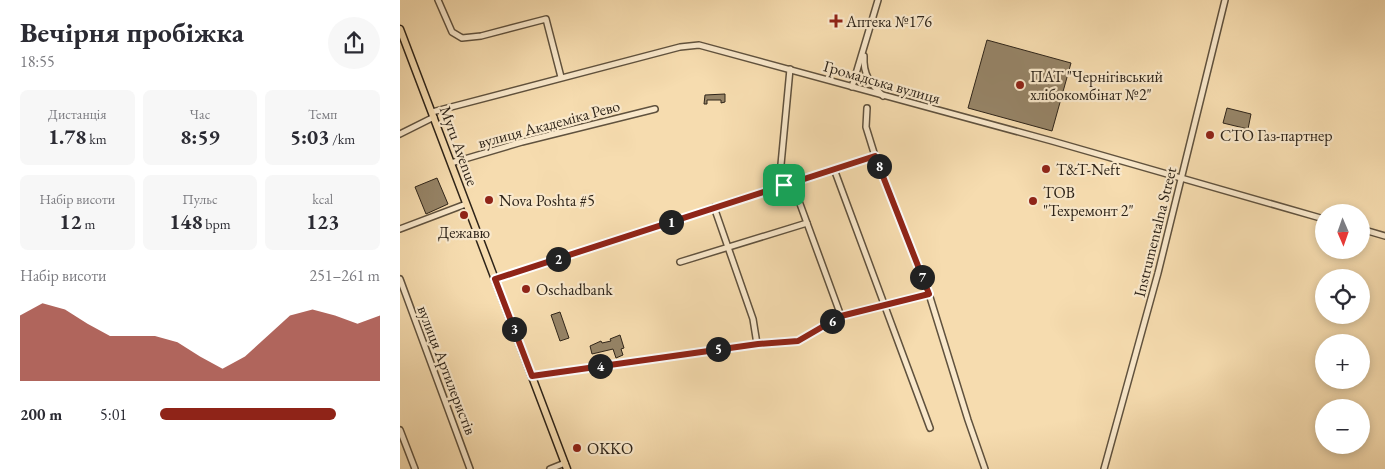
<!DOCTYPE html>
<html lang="uk">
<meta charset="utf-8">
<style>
:root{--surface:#fff;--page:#f7f7f7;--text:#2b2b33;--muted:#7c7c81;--accent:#8f2418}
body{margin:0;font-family:"EB Garamond",serif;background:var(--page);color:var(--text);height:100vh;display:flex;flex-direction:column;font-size:19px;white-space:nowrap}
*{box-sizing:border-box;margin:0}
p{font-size:16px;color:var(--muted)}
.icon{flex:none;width:28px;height:28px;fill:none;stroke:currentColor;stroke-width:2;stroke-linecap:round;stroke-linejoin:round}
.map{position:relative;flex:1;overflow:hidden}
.panel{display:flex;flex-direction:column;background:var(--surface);width:400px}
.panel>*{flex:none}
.needle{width:32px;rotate:178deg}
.tools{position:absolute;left:915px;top:204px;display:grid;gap:10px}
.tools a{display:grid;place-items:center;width:55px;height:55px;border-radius:50%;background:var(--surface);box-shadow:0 2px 8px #0003;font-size:25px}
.pin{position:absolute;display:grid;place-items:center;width:42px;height:42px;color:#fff;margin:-21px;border-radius:10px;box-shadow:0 2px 8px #0006}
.km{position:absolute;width:25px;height:25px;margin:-12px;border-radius:50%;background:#222;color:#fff;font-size:14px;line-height:25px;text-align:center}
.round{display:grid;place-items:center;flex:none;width:52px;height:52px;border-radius:26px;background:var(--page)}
.head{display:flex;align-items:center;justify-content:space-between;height:85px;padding:0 20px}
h1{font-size:28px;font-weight:700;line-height:38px}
.metrics{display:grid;grid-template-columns:repeat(3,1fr);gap:8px;height:85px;padding:5px 20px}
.metrics div{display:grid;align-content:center;border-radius:8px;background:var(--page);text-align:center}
.metrics b{font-size:21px;font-weight:700}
.metrics small{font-size:14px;font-weight:400}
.metrics p{font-size:14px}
.chart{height:140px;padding:10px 20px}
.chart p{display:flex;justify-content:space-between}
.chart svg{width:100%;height:90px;margin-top:5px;fill:var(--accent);opacity:.7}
ul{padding:0 20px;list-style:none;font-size:16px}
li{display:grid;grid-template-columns:80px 60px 1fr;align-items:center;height:38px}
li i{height:12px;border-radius:6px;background:var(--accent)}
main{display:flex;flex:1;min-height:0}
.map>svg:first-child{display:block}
</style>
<main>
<section class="panel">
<div class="head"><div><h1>Вечірня пробіжка</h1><p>18:55</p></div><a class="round"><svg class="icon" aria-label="share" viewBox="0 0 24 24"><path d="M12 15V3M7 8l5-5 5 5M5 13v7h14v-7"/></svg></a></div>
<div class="metrics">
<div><p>Дистанція</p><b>1.78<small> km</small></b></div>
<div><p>Час</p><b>8:59</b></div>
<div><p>Темп</p><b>5:03<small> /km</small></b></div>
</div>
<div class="metrics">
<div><p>Набір висоти</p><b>12<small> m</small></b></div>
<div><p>Пульс</p><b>148<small> bpm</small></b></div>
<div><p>kcal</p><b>123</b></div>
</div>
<div class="chart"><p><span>Набір висоти</span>251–261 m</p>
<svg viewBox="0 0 160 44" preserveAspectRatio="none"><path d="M0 44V12L10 6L20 9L30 16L40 22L50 22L60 22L70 25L80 32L90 38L100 32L110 22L120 12L130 9L140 12L150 16L160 12V44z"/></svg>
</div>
<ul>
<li><b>200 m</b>5:01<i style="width:80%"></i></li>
</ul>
</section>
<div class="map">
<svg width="985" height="469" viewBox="0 0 985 469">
<rect width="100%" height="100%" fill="#f6dcaf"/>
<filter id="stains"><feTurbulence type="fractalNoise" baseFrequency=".004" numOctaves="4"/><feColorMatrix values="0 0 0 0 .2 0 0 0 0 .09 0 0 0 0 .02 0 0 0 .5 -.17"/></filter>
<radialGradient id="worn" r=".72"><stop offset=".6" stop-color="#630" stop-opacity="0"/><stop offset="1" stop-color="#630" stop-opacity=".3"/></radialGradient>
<g fill="#968467" stroke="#2e2419">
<polygon points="587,40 671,63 652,131 568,108"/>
<polygon points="325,94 325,102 321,103 321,100 307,100 307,104 304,104 305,95"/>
<polygon points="827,108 851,114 848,129 823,123"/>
<polygon points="37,178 48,204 26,214 15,187"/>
<polygon points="160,312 169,338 160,341 151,315"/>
<polygon points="220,335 224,348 221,349 223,355 216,358 213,349 192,354 190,346 201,341 202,343 211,341 210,339"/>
</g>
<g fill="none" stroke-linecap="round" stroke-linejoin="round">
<g stroke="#60523e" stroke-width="8">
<g id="minor">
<polyline points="38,0 52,32 62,38 81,36 146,19 161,77"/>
<path d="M464,56C463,75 470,83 483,96"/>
<polyline points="452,87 478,0"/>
<polyline points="467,108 466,127 475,156 529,294 568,420 585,469"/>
<polyline points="32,112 280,47 299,45 652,141 924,219"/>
<polyline points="0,134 34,117"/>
<polyline points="51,163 122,142 255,109"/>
<polyline points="434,169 530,428"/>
<polyline points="392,182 441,316"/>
<polyline points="384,185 380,175 390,69"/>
<polyline points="314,207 353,319 357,344"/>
<polyline points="0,229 66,204"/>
<polyline points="961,229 985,236"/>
<polyline points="280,262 407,223"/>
<polyline points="0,279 70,469"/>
<polyline points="95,279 475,156"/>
<polyline points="132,376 357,344 398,341 441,316 529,294"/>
<polyline points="0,430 15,469"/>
<polyline points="150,469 165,463"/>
<polyline points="704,469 758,273 825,0"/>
</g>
</g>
<g stroke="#2e2419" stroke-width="9">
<polyline id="major" points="0,29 167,469"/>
</g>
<use href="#minor" stroke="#f9e8cb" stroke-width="5"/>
<use href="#major" stroke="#f6dcaf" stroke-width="6"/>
</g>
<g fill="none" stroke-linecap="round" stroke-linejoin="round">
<g stroke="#fff" stroke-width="10">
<polygon id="route" points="475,156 529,294 441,316 398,341 358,344 132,376 95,279"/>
</g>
<use href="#route" stroke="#8f2418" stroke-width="6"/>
</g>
<g fill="#8f2418" stroke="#f9e8cb" stroke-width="2">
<path d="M433.5 13.5h5v5h5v5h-5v5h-5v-5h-5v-5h5z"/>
<circle cx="620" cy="85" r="5"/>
<circle cx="810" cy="135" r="5"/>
<circle cx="646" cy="169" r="5"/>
<circle cx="89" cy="200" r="5"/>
<circle cx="633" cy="201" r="5"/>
<circle cx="64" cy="215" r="5"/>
<circle cx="126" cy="289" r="5"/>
<circle cx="177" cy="448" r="5"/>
</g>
<g text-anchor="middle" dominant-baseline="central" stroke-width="4.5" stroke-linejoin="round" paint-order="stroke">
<g font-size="16" fill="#2e2419" stroke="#f9e8cb" text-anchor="start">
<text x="446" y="21">Аптека №176</text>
<text x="630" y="76">ПАТ "Чернігівський<tspan x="630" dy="18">хлібокомбінат №2"</tspan></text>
<text x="820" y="135">СТО Газ-партнер</text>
<text x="656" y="169">T&amp;T-Neft</text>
<text x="643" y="192">ТОВ<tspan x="643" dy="18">"Техремонт 2"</tspan></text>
<text x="99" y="200">Nova Poshta #5</text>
<text x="64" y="232" text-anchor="middle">Дежавю</text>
<text x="136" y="289">Oschadbank</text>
<text x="187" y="448">OKKO</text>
</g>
<g font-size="16" fill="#2e2419" stroke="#f9e8cb">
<text transform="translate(482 82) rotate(16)">Громадська вулиця</text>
<text transform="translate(149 124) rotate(-15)">вулиця Академіка Рево</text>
<text transform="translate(59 146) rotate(70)">Myru Avenue</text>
<text transform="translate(755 232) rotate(-76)">Instrumentalna Street</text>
<text transform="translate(47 370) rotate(69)">вулиця Артилеристів</text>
</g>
</g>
<rect width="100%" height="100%" filter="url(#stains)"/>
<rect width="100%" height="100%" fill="url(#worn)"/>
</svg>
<div class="tools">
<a><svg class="needle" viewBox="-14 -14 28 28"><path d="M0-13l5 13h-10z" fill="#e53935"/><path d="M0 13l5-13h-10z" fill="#7c7c81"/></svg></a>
<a><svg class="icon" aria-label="locate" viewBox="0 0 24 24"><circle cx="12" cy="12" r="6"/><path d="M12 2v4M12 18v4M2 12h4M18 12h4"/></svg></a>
<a>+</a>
<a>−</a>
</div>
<div class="pin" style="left:384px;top:185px;background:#1e9e55"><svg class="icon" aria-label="arrive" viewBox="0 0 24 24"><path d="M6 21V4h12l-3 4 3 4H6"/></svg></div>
<b class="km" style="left:271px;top:222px">1</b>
<b class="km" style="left:158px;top:259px">2</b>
<b class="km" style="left:114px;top:329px">3</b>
<b class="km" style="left:200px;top:366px">4</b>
<b class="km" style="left:318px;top:349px">5</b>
<b class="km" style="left:432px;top:321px">6</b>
<b class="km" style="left:522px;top:277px">7</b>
<b class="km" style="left:479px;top:166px">8</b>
</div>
</main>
